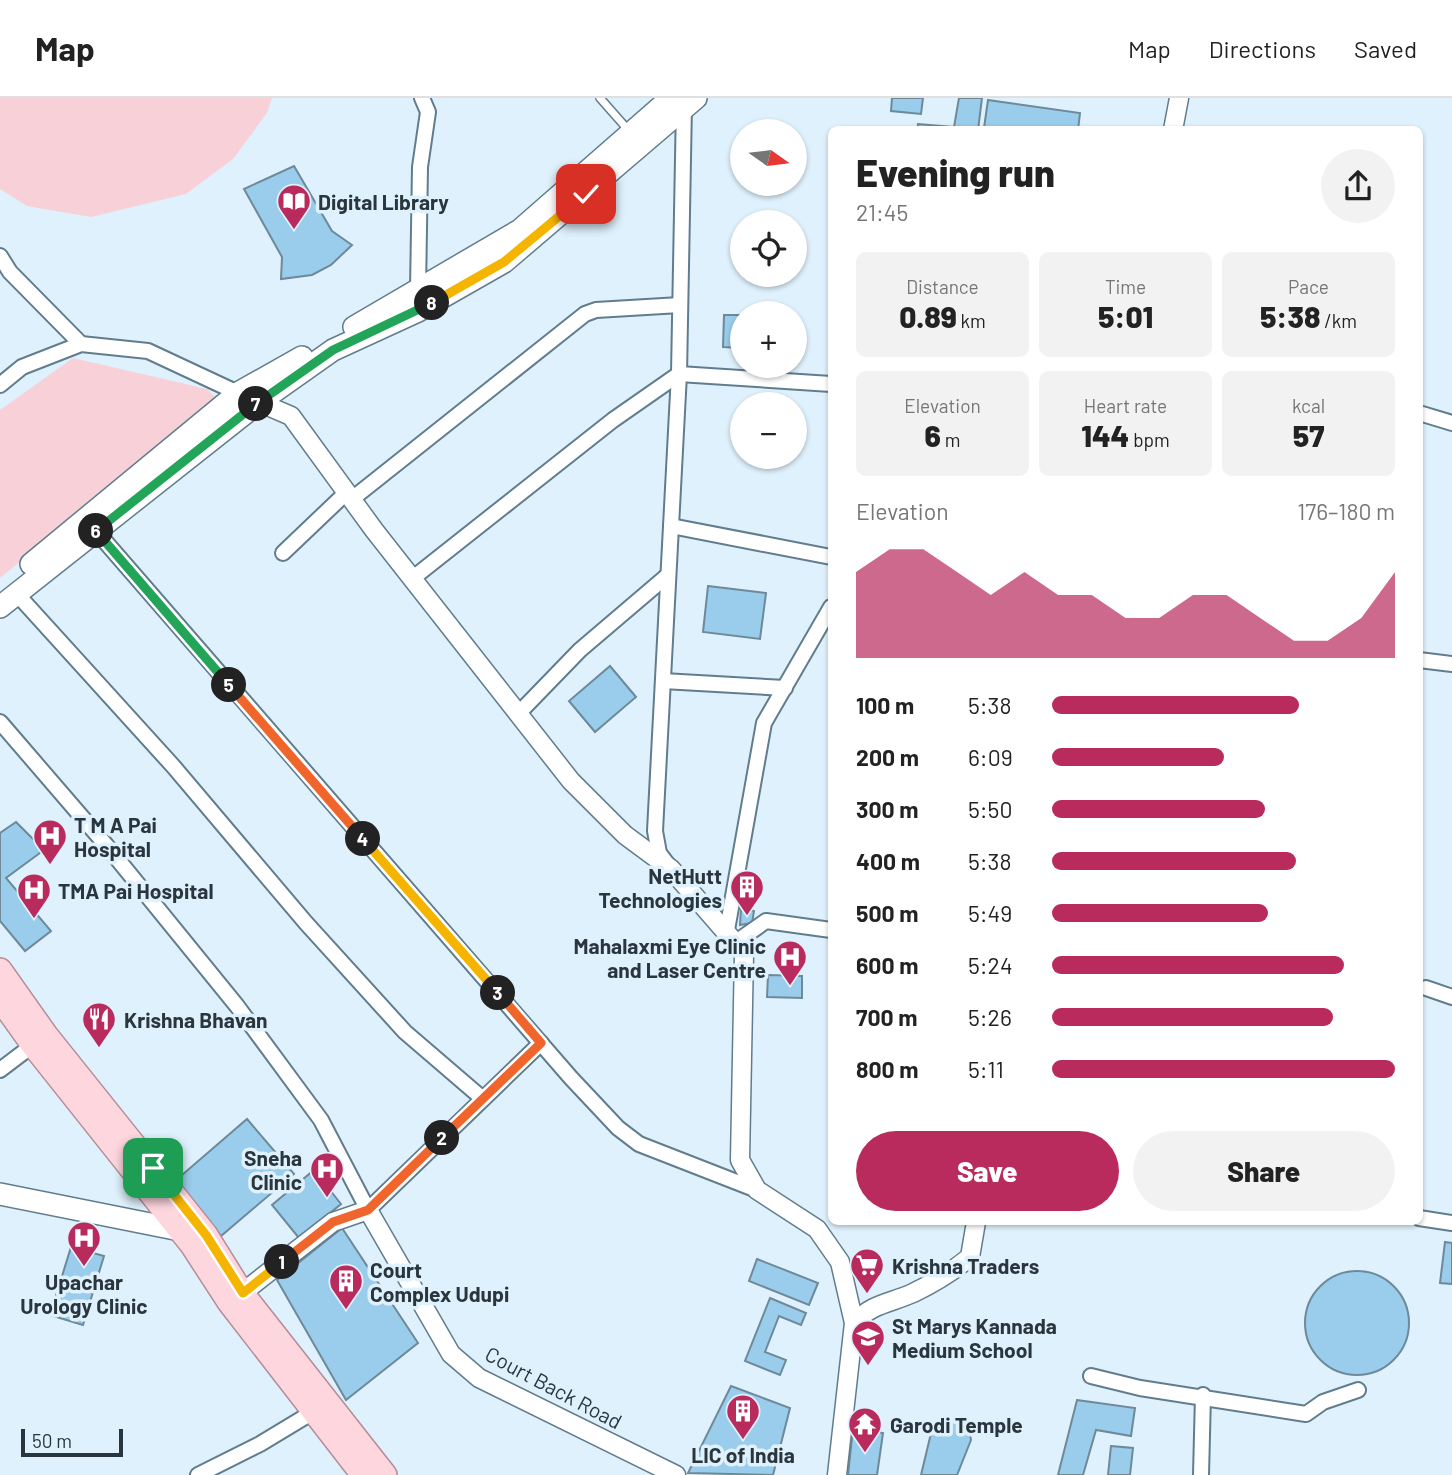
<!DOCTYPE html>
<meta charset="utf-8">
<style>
:root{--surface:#fff;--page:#f2f2f2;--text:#222;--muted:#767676;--line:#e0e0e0;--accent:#b92b5c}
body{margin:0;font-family:Barlow,sans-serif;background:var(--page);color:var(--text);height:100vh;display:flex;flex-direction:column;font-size:26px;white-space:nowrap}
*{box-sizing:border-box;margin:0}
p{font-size:23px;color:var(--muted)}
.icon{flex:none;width:38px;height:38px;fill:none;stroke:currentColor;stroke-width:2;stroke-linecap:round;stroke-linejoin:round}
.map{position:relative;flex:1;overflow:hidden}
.details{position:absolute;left:828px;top:28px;width:595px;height:1099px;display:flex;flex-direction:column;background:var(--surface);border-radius:10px;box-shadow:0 2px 5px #0004}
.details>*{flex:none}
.needle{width:46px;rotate:104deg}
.fabs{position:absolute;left:730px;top:21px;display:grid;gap:14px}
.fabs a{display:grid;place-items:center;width:77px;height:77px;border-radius:50%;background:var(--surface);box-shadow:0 2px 5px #0004;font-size:35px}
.scale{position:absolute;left:21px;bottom:18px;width:102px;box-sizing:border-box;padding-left:7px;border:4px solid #2a363d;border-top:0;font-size:19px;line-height:24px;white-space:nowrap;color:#2a363d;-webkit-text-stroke:5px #dff1fc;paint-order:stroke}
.pin{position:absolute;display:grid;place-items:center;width:60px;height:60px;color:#fff;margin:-30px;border-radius:14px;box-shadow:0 4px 10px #0006}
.km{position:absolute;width:35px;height:35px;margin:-18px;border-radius:50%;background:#222;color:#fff;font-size:19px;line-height:35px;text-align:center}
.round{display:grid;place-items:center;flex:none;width:74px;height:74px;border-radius:37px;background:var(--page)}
.overview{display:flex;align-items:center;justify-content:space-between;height:119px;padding:0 28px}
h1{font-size:38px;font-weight:800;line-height:52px}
.stats{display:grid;grid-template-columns:repeat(3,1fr);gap:10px;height:119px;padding:7px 28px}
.stats div{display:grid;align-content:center;border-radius:10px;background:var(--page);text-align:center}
.stats b{font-size:30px;font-weight:800}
.stats small{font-size:19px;font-weight:400}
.stats p{font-size:19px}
.chart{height:196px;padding:14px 28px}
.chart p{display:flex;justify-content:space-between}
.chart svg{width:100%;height:126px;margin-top:7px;fill:var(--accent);opacity:.7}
.primary-button{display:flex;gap:14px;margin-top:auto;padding:14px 28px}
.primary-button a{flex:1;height:80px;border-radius:42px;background:var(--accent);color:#fff;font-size:28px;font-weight:800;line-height:80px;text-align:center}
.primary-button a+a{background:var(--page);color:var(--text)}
ul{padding:0 28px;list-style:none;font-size:23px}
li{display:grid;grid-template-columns:112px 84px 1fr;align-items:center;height:52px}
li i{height:18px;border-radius:9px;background:var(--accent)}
header{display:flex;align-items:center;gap:42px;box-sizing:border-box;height:98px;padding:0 35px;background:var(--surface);border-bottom:2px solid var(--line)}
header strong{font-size:33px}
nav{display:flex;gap:38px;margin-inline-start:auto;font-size:24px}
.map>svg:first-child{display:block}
</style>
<header>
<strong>Map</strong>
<nav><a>Map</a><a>Directions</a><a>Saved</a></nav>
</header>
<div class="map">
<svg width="1452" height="1377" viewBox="0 0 1452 1377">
<rect width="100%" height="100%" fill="#dff1fc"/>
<g fill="#f8d0d8">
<polygon points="0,0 272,0 267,15 233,61 186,96 91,119 27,108 0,91"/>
<polygon points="73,260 207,291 218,302 0,480 0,312"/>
</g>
<g fill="#99cdeb" stroke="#6d899a" stroke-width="2">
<polygon points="892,0 923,0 921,16 891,13"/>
<polygon points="959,0 982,0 978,32 917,32 918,26 954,29"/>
<polygon points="988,2 1080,15 1078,32 984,30"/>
<polygon points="294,68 332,133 352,147 331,167 312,177 281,181 282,159 244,91"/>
<polygon points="724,217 742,217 742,250 723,249"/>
<polygon points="794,218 797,218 796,251 794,251"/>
<polygon points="708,488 766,495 760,541 703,534"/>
<polygon points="610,568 636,599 595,634 569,603"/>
<polygon points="16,724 44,752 6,780 51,833 25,853 0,823 0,735"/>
<polygon points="741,810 754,813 752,825 740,827"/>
<polygon points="768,877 802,878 802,900 767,899"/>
<polygon points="247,1021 294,1076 221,1138 175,1083"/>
<polygon points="314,1072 341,1106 299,1140 272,1107"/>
<polygon points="342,1130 418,1245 346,1302 277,1182"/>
<polygon points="1445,1144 1452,1145 1452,1186 1440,1185"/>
<polygon points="71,1149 104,1158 83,1227 50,1217"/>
<polygon points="757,1161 818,1185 809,1207 749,1183"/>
<circle cx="1357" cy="1225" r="52"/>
<polygon points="770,1200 806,1215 801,1227 779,1218 765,1254 786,1262 780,1277 745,1263"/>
<polygon points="731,1288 790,1310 773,1377 688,1375"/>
<polygon points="1077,1302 1135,1310 1131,1338 1096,1332 1083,1377 1058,1377"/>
<polygon points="943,1319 968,1327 971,1342 957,1377 921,1377 932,1331"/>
<polygon points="853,1330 883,1335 877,1377 848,1377"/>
<polygon points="1111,1348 1133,1350 1130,1377 1108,1377"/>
</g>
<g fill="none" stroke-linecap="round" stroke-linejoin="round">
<g stroke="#617d8d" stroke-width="10">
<polyline id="service" points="600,0 630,34"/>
</g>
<g stroke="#617d8d" stroke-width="18">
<g id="minor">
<polyline points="0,158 10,174 81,246"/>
<polyline points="418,192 420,69 428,14 422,0"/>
<polyline points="0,287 22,269 81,246 148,253 238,295"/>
<polyline points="1419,315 1452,325"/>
<polyline points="352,401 585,216 596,212 680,207"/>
<polyline points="671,428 831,459"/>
<polyline points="96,433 571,980 618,1030 639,1046 757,1092"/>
<polyline points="283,455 347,394"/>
<polyline points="413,480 613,322 679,276 831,286"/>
<polyline points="16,495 173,668 306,825 405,934 483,1001"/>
<polyline points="1419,562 1452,566"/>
<polyline points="663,583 785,590"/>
<polyline points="518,616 580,552 668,477"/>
<polyline points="0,624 106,747 237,908 321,1022 368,1112 541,945"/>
<polyline points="668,767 659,755 655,733 679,276 684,7"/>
<polyline points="727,832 764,625 831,509"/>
<polyline points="736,844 766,823 831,832"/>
<polyline points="1426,890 1452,899"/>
<polyline points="0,972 33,947"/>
<polyline points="1419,1120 1452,1125"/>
<polyline points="1091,1278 1140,1290 1306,1316 1323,1304 1358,1292"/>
<polyline points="198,1377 260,1346 313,1314"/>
<polyline points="1201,1377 1203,1297"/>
</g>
</g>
<g stroke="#617d8d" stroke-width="21">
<g id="tertiary">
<polyline points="1173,32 1179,0"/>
<polyline points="249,300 291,318 374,432 571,683 625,737 671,771 744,855 740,1062 757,1092 817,1131 840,1164 854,1225 837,1377"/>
<polyline points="242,1195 333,1124 368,1112 451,1256 479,1280 676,1377"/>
<path d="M854,1225C873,1205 888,1206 913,1195C934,1185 952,1174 970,1159L976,1124"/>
</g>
</g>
<g stroke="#617d8d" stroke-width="24">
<g id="secondary">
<polyline points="354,229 520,132 671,0"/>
<polyline points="31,466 238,295 302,259"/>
<polyline points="0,509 258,305 333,252 418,213 504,164 696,0"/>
<polyline points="0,1096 190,1134"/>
</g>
</g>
<g stroke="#b48c97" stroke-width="26">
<g id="primary">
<polyline points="0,872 46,937 206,1137 242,1195 385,1377"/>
<polyline points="0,901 33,947 192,1147 229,1204 363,1377"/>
</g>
</g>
<use href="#service" stroke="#fff" stroke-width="7"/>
<use href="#minor" stroke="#fff" stroke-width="14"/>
<use href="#tertiary" stroke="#fff" stroke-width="18"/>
<use href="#secondary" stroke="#fff" stroke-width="21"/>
<use href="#primary" stroke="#fed6de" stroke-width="23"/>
</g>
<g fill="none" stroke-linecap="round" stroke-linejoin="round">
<g stroke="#fff" stroke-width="14">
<polyline id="split-1" points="153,1070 206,1137 243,1195 282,1164"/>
</g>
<g stroke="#fff" stroke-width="14">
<polyline id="split-2" points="282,1164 333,1124 368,1112 442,1040"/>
</g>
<g stroke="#fff" stroke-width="14">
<polyline id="split-3" points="442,1040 541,945 498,895"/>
</g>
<g stroke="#fff" stroke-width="14">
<polyline id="split-4" points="363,741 498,895"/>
</g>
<g stroke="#fff" stroke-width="14">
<polyline id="split-5" points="229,587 363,741"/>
</g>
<g stroke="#fff" stroke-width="14">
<polyline id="split-6" points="96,433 229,587"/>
</g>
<g stroke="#fff" stroke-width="14">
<polyline id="split-7" points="96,433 256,306"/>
</g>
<g stroke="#fff" stroke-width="14">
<polyline id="split-8" points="256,306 333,252 432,205"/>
</g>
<g stroke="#fff" stroke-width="14">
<polyline id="split-9" points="432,205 504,164 586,96"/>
</g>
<use href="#split-1" stroke="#f5b400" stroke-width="9"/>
<use href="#split-2" stroke="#f0652b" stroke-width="9"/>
<use href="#split-3" stroke="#f0652b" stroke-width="9"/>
<use href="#split-4" stroke="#f5b400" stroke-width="9"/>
<use href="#split-5" stroke="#f0652b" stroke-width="9"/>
<use href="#split-6" stroke="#22a559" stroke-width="9"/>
<use href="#split-7" stroke="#22a559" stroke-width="9"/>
<use href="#split-8" stroke="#22a559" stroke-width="9"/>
<use href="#split-9" stroke="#f5b400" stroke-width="9"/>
</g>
<defs>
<g id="library-pin" transform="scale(1.75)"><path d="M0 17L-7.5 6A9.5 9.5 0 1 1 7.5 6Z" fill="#b92b5c" stroke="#dff1fc"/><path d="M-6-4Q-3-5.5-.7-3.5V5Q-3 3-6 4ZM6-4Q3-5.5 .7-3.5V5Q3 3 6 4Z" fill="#fff"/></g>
<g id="hospital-pin" transform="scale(1.75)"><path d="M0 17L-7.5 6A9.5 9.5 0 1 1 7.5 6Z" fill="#b92b5c" stroke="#dff1fc"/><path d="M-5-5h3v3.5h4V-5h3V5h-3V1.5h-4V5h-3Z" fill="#fff"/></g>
<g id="building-pin" transform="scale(1.75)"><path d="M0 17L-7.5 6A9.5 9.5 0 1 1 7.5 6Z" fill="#b92b5c" stroke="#dff1fc"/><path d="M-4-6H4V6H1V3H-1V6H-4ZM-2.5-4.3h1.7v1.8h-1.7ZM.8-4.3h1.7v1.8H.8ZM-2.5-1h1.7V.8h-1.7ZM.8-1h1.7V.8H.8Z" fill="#fff"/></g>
<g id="restaurant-pin" transform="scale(1.75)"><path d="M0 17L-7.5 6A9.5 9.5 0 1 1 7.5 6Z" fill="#b92b5c" stroke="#dff1fc"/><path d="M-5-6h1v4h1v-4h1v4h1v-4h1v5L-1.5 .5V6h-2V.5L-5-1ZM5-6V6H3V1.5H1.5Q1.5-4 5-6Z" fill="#fff"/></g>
<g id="supermarket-pin" transform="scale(1.75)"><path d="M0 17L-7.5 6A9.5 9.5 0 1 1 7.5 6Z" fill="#b92b5c" stroke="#dff1fc"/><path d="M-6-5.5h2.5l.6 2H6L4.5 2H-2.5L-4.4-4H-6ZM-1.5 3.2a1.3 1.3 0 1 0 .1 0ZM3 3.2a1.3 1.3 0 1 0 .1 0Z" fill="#fff"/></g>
<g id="school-pin" transform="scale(1.75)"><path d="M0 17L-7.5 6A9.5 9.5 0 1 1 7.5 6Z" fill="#b92b5c" stroke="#dff1fc"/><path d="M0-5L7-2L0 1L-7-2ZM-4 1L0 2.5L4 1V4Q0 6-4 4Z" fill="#fff"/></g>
<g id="temple-pin" transform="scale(1.75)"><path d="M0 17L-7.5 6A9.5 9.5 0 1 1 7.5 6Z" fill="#b92b5c" stroke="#dff1fc"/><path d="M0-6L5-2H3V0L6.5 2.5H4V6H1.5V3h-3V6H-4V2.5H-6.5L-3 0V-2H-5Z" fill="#fff"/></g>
</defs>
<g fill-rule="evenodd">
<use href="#library-pin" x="294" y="103"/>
<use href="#hospital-pin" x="50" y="738"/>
<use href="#building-pin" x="747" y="789"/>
<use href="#hospital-pin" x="34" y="792"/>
<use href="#hospital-pin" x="790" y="859"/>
<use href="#restaurant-pin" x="99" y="921"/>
<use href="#hospital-pin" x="327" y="1071"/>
<use href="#hospital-pin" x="84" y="1140"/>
<use href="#supermarket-pin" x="867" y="1167"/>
<use href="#building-pin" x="346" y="1183"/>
<use href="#school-pin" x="868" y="1239"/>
<use href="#building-pin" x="743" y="1313"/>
<use href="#temple-pin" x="865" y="1326"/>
</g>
<g text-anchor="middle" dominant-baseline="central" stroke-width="7" stroke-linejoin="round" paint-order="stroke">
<g font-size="21" font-weight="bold" fill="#2a363d" stroke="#dff1fc" text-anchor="start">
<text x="318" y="103">Digital Library</text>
<text x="74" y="726">T M A Pai<tspan x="74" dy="24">Hospital</tspan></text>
<text x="722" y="777" text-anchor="end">NetHutt<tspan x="722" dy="24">Technologies</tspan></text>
<text x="58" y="792">TMA Pai Hospital</text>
<text x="766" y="847" text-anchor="end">Mahalaxmi Eye Clinic<tspan x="766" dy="24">and Laser Centre</tspan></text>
<text x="124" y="921">Krishna Bhavan</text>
<text x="302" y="1059" text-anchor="end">Sneha<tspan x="302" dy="24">Clinic</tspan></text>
<text x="892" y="1167">Krishna Traders</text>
<text x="370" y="1171">Court<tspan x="370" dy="24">Complex Udupi</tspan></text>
<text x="84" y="1183" text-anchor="middle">Upachar<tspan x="84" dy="24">Urology Clinic</tspan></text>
<text x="892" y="1227">St Marys Kannada<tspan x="892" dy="24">Medium School</tspan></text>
<text x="890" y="1326">Garodi Temple</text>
<text x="743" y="1356" text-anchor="middle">LIC of India</text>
</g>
<g font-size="21" fill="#2a363d" stroke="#dff1fc">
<text transform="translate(554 1289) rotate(28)">Court Back Road</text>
</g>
</g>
</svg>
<div class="fabs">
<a><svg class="needle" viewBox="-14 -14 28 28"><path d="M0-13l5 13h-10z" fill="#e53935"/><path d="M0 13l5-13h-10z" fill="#767676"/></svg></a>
<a><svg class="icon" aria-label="locate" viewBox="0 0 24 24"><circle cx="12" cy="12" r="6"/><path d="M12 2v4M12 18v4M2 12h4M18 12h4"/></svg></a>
<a>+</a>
<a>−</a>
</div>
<div class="scale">50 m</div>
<div class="pin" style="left:153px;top:1070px;background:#1e9e55"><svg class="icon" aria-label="arrive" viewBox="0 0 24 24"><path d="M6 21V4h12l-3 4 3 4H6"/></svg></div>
<div class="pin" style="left:586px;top:96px;background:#d93025"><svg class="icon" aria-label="check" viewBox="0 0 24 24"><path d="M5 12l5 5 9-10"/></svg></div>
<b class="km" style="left:282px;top:1164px">1</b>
<b class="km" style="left:442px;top:1040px">2</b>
<b class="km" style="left:498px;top:895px">3</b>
<b class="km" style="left:363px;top:741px">4</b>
<b class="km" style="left:229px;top:587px">5</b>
<b class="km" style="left:96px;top:433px">6</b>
<b class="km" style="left:256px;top:306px">7</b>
<b class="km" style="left:432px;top:205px">8</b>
<section class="details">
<div class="overview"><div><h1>Evening run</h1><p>21:45</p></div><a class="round"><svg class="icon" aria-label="share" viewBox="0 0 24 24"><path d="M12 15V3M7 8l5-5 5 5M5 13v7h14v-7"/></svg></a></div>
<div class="stats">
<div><p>Distance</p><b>0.89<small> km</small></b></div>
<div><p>Time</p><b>5:01</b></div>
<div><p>Pace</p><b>5:38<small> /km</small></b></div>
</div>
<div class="stats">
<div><p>Elevation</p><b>6<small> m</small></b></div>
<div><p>Heart rate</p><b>144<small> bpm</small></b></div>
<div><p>kcal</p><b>57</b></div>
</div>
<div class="chart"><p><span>Elevation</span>176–180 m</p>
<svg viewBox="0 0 160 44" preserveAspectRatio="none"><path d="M0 44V14L10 6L20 6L30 14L40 22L50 14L60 22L70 22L80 30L90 30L100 22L110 22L120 30L130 38L140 38L150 30L160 14V44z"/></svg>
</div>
<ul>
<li><b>100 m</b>5:38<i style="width:72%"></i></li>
<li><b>200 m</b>6:09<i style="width:50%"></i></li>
<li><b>300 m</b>5:50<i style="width:62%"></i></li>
<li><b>400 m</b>5:38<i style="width:71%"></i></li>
<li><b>500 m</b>5:49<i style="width:63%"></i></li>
<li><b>600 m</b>5:24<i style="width:85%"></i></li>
<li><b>700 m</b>5:26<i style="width:82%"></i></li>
<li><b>800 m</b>5:11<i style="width:100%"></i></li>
</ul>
<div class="primary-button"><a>Save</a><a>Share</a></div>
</section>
</div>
